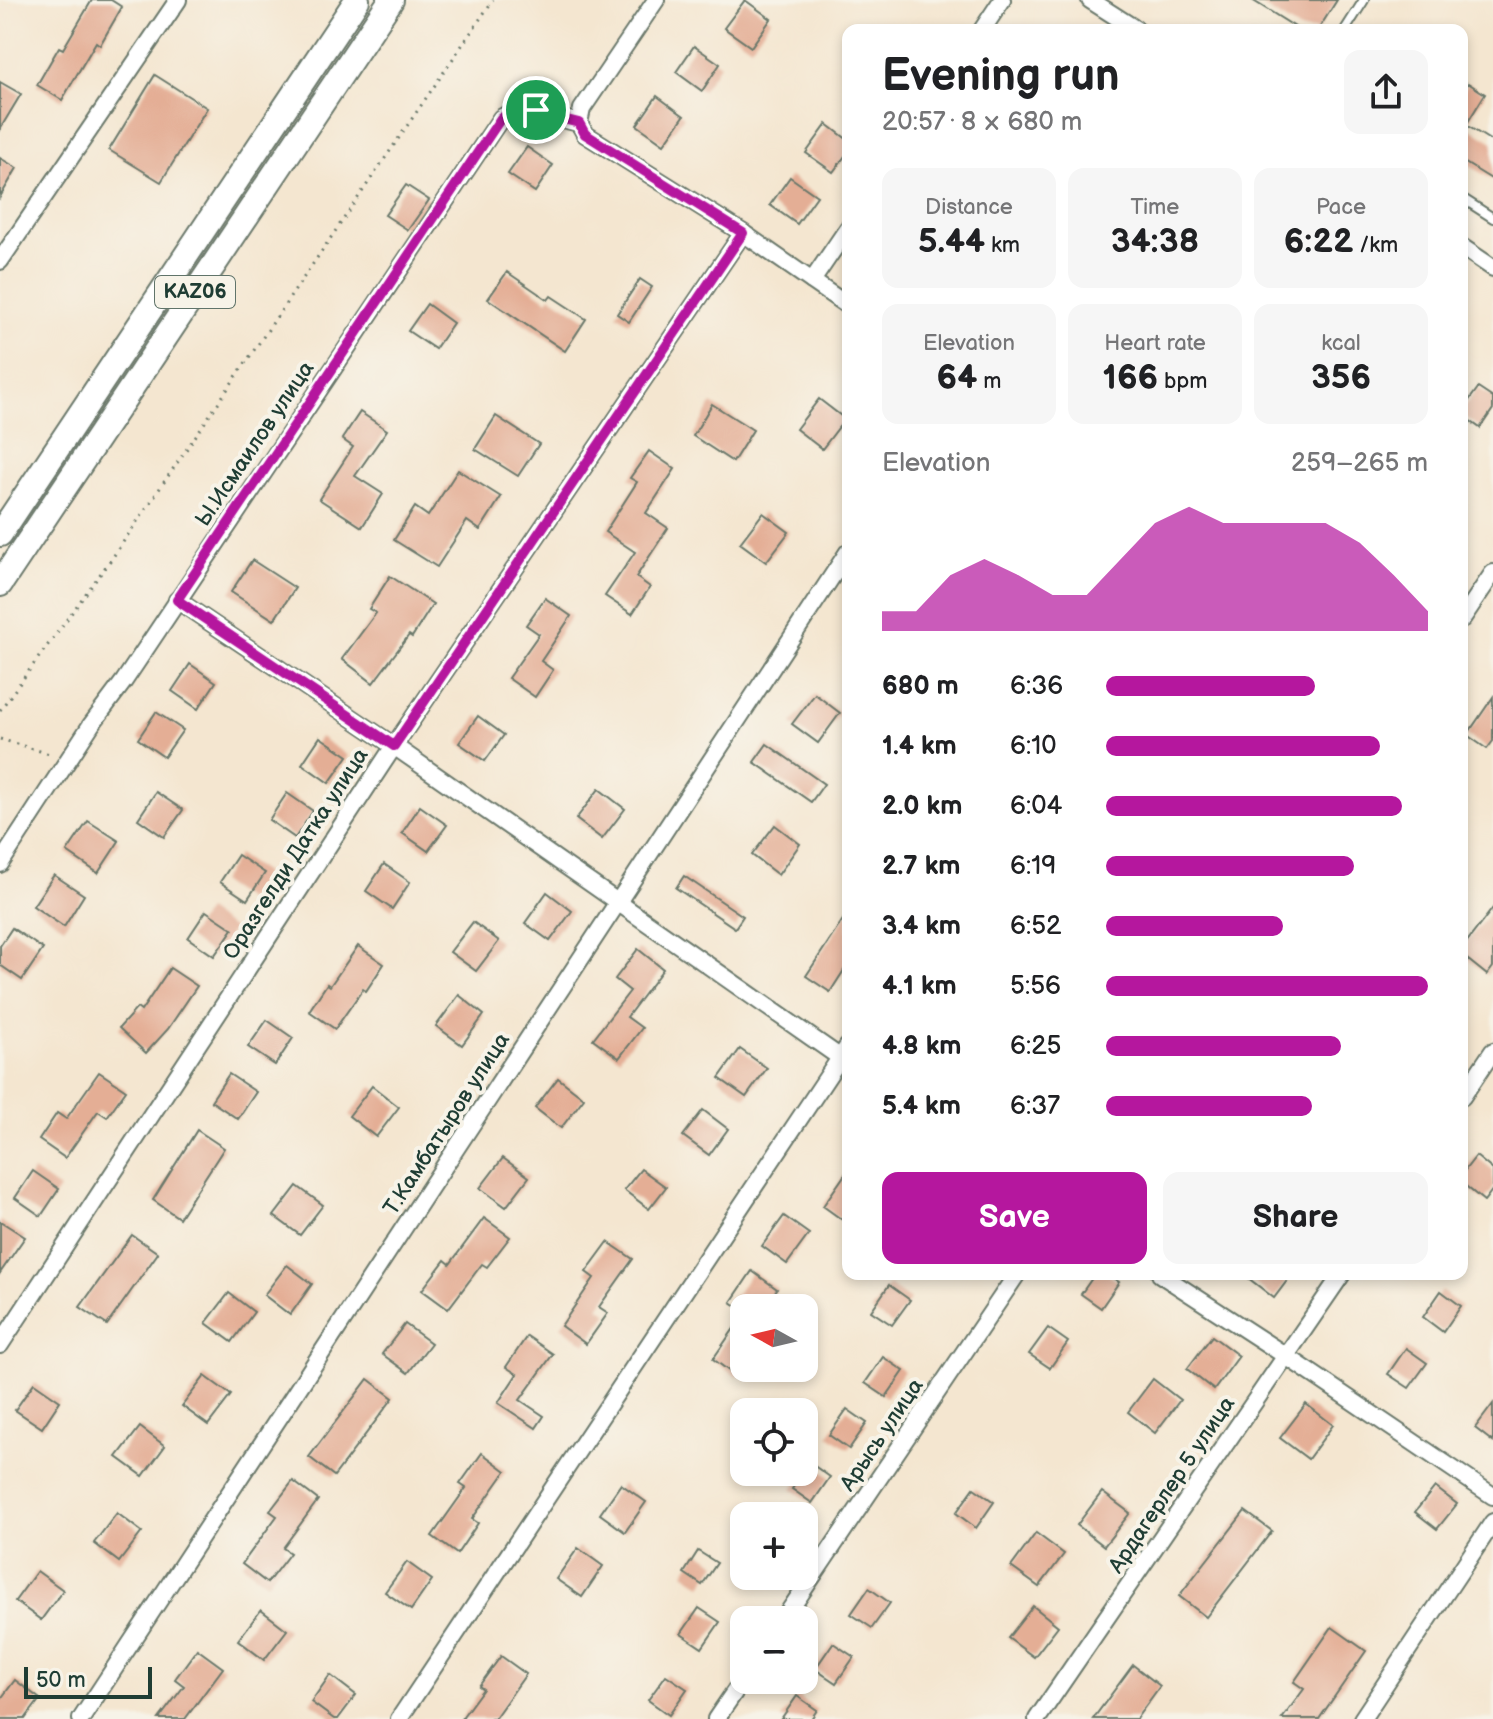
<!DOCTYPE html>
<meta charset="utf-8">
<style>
:root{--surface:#fff;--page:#f6f6f6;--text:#202124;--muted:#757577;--accent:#b5179e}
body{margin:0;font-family:"Balsamiq Sans",sans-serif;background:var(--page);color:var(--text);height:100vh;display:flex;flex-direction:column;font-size:30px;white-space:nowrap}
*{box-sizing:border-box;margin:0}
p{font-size:26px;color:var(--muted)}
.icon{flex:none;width:44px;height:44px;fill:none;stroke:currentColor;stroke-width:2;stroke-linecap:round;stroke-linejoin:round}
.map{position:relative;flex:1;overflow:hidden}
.details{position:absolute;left:842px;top:24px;width:626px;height:1256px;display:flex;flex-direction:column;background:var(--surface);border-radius:16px;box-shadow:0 4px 12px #0003}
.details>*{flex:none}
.needle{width:52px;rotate:278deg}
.buttons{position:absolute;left:730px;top:1294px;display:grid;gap:16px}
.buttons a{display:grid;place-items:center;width:88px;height:88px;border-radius:16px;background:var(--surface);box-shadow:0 4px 12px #0003;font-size:40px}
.scale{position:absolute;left:24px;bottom:20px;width:128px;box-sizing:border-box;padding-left:8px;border:4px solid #1f3d34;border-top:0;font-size:22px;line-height:28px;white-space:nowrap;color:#1f3d34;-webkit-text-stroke:6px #f7f3e8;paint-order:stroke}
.pin{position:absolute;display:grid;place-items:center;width:68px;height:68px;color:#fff;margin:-34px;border:4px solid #fff;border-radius:50%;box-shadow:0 2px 8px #0007}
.round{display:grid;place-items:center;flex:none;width:84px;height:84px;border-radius:16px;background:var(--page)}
.head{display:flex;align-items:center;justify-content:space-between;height:136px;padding:0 40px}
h1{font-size:44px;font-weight:700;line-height:60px}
.stats{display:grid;grid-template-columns:repeat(3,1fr);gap:12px;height:136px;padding:8px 40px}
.stats div{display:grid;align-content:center;border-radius:16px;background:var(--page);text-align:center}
.stats b{font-size:34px;font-weight:700}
.stats small{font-size:22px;font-weight:400}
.stats p{font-size:22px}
.chart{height:224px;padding:16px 40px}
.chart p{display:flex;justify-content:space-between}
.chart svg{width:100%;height:144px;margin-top:8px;fill:var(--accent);opacity:.7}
.primary-button{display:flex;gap:16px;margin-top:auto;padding:16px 40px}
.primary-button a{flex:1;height:92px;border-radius:16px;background:var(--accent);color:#fff;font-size:32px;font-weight:700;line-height:92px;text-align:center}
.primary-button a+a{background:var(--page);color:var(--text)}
ul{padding:0 40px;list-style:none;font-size:26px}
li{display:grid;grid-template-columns:128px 96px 1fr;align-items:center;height:60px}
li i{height:20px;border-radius:10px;background:var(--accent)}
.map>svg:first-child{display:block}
</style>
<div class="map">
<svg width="1493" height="1719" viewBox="0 0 1493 1719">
<rect width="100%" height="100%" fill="#f7f3e8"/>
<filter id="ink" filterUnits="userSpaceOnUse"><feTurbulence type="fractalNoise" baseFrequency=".0125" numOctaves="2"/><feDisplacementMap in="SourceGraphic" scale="16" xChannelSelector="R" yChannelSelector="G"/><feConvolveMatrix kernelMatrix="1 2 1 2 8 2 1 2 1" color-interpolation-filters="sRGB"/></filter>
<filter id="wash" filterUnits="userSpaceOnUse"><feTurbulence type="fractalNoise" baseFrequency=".006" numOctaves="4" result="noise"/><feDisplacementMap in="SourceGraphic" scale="32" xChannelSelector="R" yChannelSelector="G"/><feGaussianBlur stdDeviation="1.8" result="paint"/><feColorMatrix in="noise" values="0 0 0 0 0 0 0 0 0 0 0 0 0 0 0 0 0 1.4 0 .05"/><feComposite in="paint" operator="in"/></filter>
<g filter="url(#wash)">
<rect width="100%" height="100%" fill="#f4e6d0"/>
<g id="blocks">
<g fill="#e4ae95">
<polygon points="92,0 111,0 122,7 100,45 96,42 62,100 37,85 59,47 63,49"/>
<polygon points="745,0 771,19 751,47 724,28"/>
<polygon points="1252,0 1337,0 1318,30 1300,30"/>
<polygon points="694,46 720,64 702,91 676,72"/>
<polygon points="155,75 207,108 161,182 109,150"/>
<polygon points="0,82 21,94 0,129"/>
<polygon points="1468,83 1485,94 1466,125 1493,142 1493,180 1462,161 1462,93"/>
<polygon points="657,96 684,116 664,144 637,125"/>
<polygon points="827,124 848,140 848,152 833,172 806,153"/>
<polygon points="527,147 553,165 535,192 508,174"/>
<polygon points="0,158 17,168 0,197"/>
<polygon points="790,177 817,196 797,224 770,205"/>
<polygon points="406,185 429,200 408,230 385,215"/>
<polygon points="507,272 548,300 551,296 586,319 565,351 488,299"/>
<polygon points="640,279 652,287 629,322 617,314"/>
<polygon points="427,304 453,323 435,349 408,331"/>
<polygon points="1478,388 1493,398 1493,409 1480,428 1462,415 1462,410"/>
<polygon points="819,399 845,419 822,449 796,429"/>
<polygon points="712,404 753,430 733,462 693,436"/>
<polygon points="360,412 387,430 355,476 383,494 362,527 319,499 353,447 342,439"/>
<polygon points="496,416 539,444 518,476 475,449"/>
<polygon points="649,451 675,469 646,513 668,528 636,577 650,587 632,614 605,596 635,552 605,532 637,482 630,478"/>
<polygon points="458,470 501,497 480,530 467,521 437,567 394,540 415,507 428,516"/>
<polygon points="763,513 789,532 766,562 740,543"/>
<polygon points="252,560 295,588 274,620 231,592"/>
<polygon points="390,576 433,604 412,637 409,635 373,683 342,659 376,613 369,609"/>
<polygon points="545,598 571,616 541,661 553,670 535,697 508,678 539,634 526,625"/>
<polygon points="190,664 216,682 198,709 172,691"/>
<polygon points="815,694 840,713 818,743 792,724"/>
<polygon points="1493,697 1493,741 1487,749 1467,735"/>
<polygon points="156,712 183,730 164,757 138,739"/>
<polygon points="478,716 504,735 485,761 459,743"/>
<polygon points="320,737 348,756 329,783 302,764"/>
<polygon points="767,744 824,784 811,802 754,762"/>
<polygon points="599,789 625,809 602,839 576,819"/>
<polygon points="156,792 183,810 164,837 138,819"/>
<polygon points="287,793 313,811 295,838 269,820"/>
<polygon points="420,806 447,825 428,851 402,833"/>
<polygon points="88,821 119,841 98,873 67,852"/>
<polygon points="775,825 800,844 778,875 752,855"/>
<polygon points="238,855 265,873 247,900 220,882"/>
<polygon points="384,864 410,882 392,909 366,891"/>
<polygon points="54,875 84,895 64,927 33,906"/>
<polygon points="684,876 743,916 735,928 676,888"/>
<polygon points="547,892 572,911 550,941 525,923"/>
<polygon points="1493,908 1493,967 1487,975 1462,955 1462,948"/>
<polygon points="206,911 233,929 214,956 188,938"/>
<polygon points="848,912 848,964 830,992 806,976"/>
<polygon points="473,922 499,941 476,971 450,952"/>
<polygon points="12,928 43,949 22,980 0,965 0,946"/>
<polygon points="358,946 384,964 366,991 363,989 335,1029 309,1011 327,984 330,986"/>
<polygon points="638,949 663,969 627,1017 642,1028 619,1058 593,1039 630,991 615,979"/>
<polygon points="170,968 197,986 168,1029 146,1053 119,1028 137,1008 141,1011"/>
<polygon points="459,995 484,1015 462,1045 436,1026"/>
<polygon points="267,1020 293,1038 275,1065 248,1047"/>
<polygon points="740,1049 767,1068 746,1097 719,1078"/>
<polygon points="99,1072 126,1090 107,1117 98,1111 65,1158 39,1140 57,1113 66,1119"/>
<polygon points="229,1074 256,1092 238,1119 211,1101"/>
<polygon points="558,1078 584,1098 561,1128 535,1108"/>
<polygon points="372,1086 399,1107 376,1137 349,1116"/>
<polygon points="703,1110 728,1129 709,1155 683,1136"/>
<polygon points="197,1130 224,1148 179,1218 153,1200"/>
<polygon points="1476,1156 1493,1170 1493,1189 1484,1201 1462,1183 1462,1174"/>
<polygon points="503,1158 529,1177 506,1207 480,1188"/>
<polygon points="641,1169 666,1187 649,1209 624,1190"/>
<polygon points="848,1170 848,1224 823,1206"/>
<polygon points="33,1171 59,1189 41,1216 15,1198"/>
<polygon points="297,1186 323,1205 300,1235 274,1216"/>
<polygon points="784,1216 809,1234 787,1264 762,1246"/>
<polygon points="484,1218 510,1237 487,1267 482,1264 448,1309 422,1290 445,1260 450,1264"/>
<polygon points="0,1221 25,1237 0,1273"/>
<polygon points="132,1235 158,1253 107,1325 80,1307"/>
<polygon points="608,1242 633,1259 599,1307 608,1313 586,1344 561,1326 594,1278 586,1272"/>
<polygon points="287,1265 312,1284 290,1315 264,1295"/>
<polygon points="752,1271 777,1289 764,1308 740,1308 731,1302"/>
<polygon points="1095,1274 1107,1274 1119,1282 1101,1308 1081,1294"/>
<polygon points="1243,1274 1292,1274 1274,1298"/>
<polygon points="889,1285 910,1300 892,1325 871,1311"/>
<polygon points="1441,1291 1461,1306 1443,1332 1423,1317"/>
<polygon points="229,1293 254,1312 232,1342 206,1323"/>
<polygon points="744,1314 744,1368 737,1377 713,1359"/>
<polygon points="405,1324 431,1343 408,1373 382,1354"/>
<polygon points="1048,1328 1068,1342 1050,1368 1029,1354"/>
<polygon points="527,1336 553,1354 520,1400 544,1416 536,1428 498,1403 517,1374 506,1367"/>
<polygon points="1212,1336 1239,1356 1214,1390 1187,1369"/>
<polygon points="1406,1348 1427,1363 1409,1388 1388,1374"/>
<polygon points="883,1357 904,1371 886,1397 865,1383"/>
<polygon points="205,1376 231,1395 208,1425 182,1406"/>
<polygon points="368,1379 393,1398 334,1476 309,1457"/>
<polygon points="1153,1379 1180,1400 1155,1433 1128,1412"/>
<polygon points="34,1383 60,1401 42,1428 15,1410"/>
<polygon points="1306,1404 1333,1425 1308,1459 1280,1438"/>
<polygon points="1493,1404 1493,1442 1475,1428"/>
<polygon points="847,1409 867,1423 849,1449 829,1435"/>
<polygon points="140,1427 165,1446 143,1476 117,1457"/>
<polygon points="482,1453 506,1471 472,1519 478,1523 457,1554 432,1536 466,1488 460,1484"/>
<polygon points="810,1463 830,1477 812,1503 792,1489"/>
<polygon points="293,1481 318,1500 283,1548 290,1553 267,1583 242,1564 277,1516 270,1511"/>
<polygon points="621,1484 646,1502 625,1532 600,1514"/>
<polygon points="1435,1487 1457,1504 1437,1529 1415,1512"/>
<polygon points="974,1488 994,1502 976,1528 956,1513"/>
<polygon points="1102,1492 1130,1513 1104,1546 1077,1525"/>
<polygon points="1245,1511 1272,1531 1206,1617 1179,1596"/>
<polygon points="117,1513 142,1532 119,1562 94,1543"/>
<polygon points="1036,1533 1064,1554 1039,1587 1011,1567"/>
<polygon points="578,1548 603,1566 582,1597 556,1579"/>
<polygon points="698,1551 717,1563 702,1585 684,1573"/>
<polygon points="407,1562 432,1580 411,1610 385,1592"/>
<polygon points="37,1571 63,1590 41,1620 15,1601"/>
<polygon points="869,1588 890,1603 872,1628 851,1614"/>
<polygon points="1033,1606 1058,1626 1034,1657 1008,1638"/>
<polygon points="699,1608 720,1622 702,1648 681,1634"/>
<polygon points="261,1610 287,1630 264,1660 238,1640"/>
<polygon points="1332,1627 1366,1651 1319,1719 1282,1719 1304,1689 1294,1682"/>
<polygon points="833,1643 854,1657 836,1683 815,1669"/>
<polygon points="197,1649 223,1668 185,1719 159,1719 184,1686 175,1679"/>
<polygon points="501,1656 526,1674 494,1719 461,1719 483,1689 479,1686"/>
<polygon points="1133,1665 1160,1686 1136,1719 1093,1719"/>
<polygon points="330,1675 356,1695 338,1719 334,1719 311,1702"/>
<polygon points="666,1675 687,1689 669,1715 648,1700"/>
<polygon points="15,1680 40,1699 25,1719 0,1719 0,1700"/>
<polygon points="797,1696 817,1710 811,1719 781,1719"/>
</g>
</g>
</g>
<g filter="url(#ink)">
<use href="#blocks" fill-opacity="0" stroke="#6a786b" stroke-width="2"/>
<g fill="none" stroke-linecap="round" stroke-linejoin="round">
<g stroke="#6a786b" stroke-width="12">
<g id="service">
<polyline points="1345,30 1364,0"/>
<polyline points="1462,198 1493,218"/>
</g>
</g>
<g stroke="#6a786b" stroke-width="20">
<g id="minor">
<polyline points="1090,0 1137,30"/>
<polyline points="982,30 1002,0"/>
<polyline points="579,123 585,134 743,233 848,306"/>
<polyline points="579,123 582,109 656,0"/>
<polyline points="1462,247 1493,268"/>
<polyline points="0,261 178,0"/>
<polyline points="812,281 848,228"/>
<polyline points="177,600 394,746 848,1063"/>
<polyline points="1462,619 1493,573"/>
<polyline points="0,864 91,725 124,681 501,118 519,108 579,123"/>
<polyline points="1462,1097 1493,1051"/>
<polyline points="1160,1274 1286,1356 1493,1496"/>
<polyline points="0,1345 394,746 743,233"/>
<polyline points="783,1620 1017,1274"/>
<polyline points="81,1719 848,552"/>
<polyline points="399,1719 848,1046"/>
<polyline points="716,1719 744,1678"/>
<polyline points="1037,1719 1342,1274"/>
<polyline points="1362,1719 1493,1522"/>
</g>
</g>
<g stroke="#6a786b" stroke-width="28">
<g id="primary">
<polyline points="0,534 357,0"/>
<polyline points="0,584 391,0"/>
</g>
</g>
<g stroke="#6a786b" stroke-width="3" stroke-dasharray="2 6" stroke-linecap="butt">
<polyline points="0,710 115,554 493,0"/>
<polyline points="0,739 53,755"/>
</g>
<use href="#service" stroke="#fff" stroke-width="8"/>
<use href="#minor" stroke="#fff" stroke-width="16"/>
<use href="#primary" stroke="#fff" stroke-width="24"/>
</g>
</g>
<g fill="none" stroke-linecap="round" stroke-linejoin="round" filter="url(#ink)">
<g stroke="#fff" stroke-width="16">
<polygon id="route" points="519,108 579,123 585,134 743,233 394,746 177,600 501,118"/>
</g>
<use href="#route" stroke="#b5179e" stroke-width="10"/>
</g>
<g text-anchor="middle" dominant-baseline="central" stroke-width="8" stroke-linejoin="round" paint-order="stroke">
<rect fill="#f7f3e8" stroke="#60746a" stroke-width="2" x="155" y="276" width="80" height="32" rx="6"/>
<g font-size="20" font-weight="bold" fill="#1f3d34">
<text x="195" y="292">KАZ06</text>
</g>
<g font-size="22" fill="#1f3d34" stroke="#f7f3e8">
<text transform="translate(255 444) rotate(-56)">Ы.Исмаилов улица</text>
<text transform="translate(296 854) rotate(-57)">Оразгелди Датка улица</text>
<text transform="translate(447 1124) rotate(-57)">Т.Камбатыров улица</text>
<text transform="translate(882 1435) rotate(-56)">Арысь улица</text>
<text transform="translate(1172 1485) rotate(-56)">Ардагерлер 5 улица</text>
</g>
</g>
</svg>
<div class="buttons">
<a><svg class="needle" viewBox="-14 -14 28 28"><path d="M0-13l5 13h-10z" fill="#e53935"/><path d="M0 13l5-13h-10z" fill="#757577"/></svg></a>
<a><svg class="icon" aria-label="locate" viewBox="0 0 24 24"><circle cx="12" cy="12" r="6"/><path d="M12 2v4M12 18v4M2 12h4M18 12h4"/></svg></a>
<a>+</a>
<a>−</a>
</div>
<div class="scale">50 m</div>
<div class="pin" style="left:536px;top:110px;background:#1e9e55"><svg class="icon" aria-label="arrive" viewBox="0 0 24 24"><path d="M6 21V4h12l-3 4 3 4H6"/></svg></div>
<section class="details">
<div class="head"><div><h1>Evening run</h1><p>20:57 · 8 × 680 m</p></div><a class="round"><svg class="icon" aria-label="share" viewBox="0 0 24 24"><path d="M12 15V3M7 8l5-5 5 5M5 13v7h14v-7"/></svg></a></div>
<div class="stats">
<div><p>Distance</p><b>5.44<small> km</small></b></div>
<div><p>Time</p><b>34:38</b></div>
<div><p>Pace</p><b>6:22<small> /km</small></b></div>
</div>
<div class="stats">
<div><p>Elevation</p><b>64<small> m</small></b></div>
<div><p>Heart rate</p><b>166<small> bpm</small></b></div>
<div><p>kcal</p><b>356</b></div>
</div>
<div class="chart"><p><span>Elevation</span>259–265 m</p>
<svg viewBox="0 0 160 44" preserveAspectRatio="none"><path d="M0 44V38L10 38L20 27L30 22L40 27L50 33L60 33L70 22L80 11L90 6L100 11L110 11L120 11L130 11L140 17L150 27L160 38V44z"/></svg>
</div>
<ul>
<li><b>680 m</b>6:36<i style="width:65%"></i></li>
<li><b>1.4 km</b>6:10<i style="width:85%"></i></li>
<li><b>2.0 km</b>6:04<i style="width:92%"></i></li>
<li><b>2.7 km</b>6:19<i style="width:77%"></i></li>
<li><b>3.4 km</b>6:52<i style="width:55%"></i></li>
<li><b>4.1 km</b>5:56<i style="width:100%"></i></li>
<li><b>4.8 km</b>6:25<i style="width:73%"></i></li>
<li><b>5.4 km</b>6:37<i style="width:64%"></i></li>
</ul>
<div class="primary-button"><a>Save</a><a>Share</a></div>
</section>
</div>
